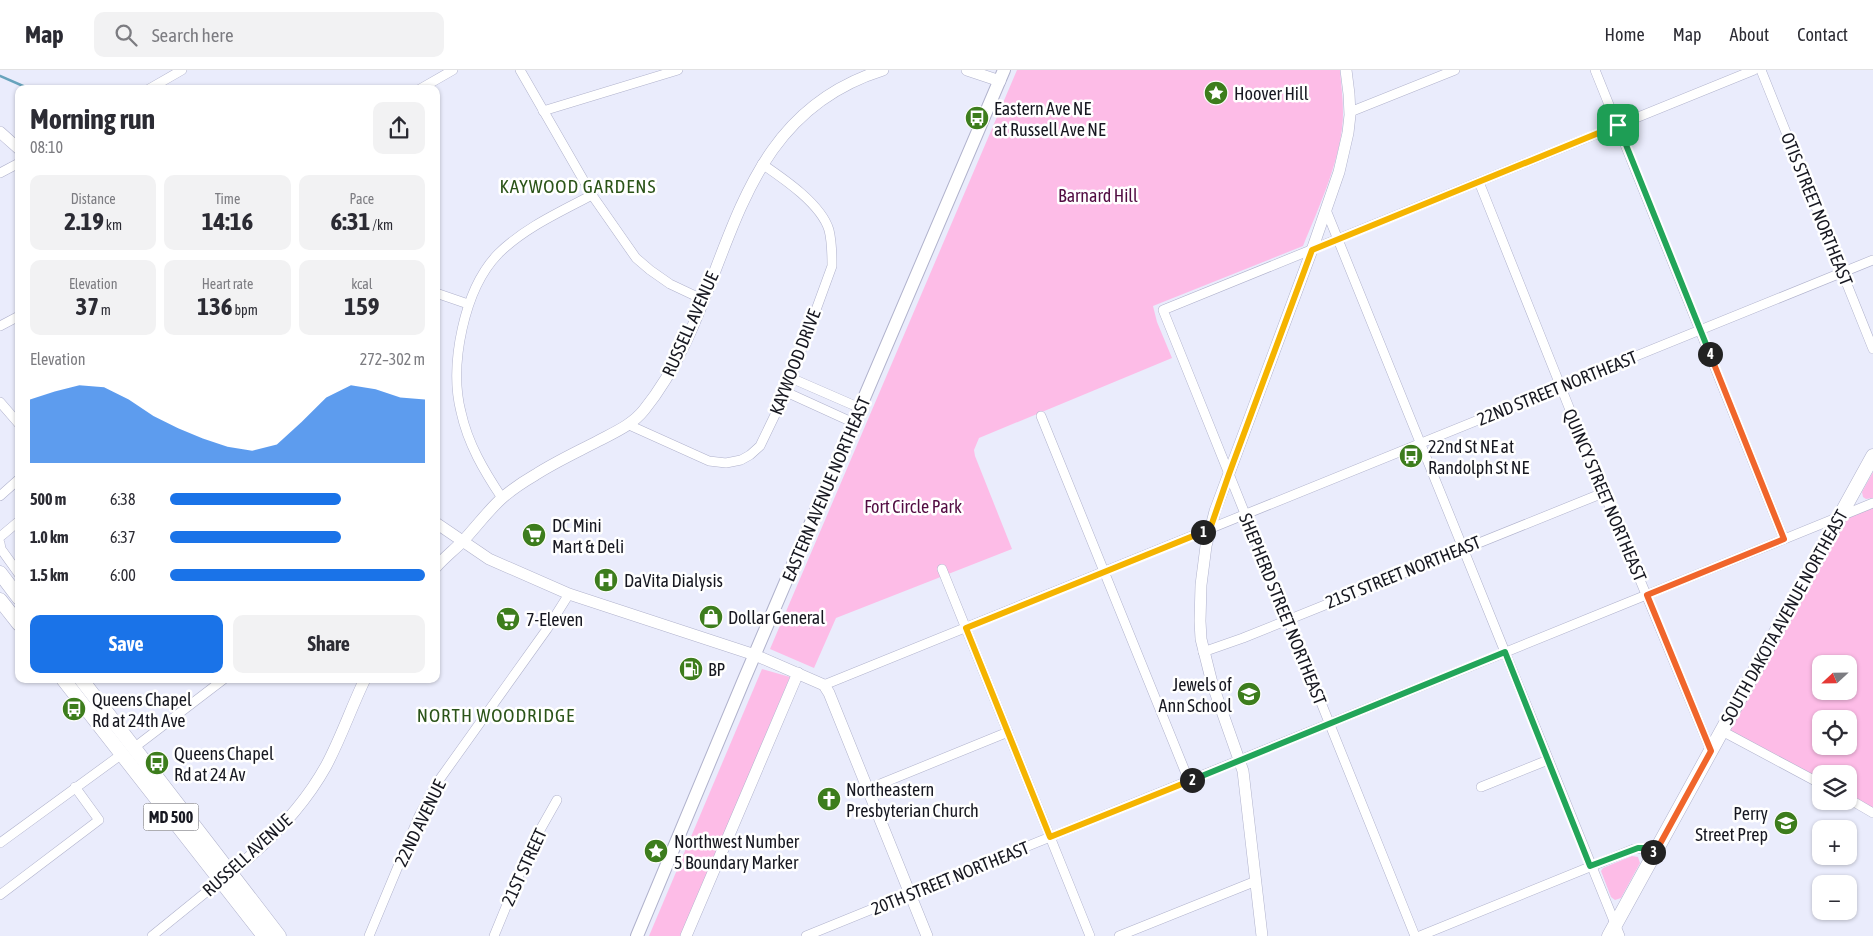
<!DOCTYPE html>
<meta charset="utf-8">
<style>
:root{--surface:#fff;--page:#f2f2f3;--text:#2b2b33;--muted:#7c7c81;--line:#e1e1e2;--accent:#1a73e8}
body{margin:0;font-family:"Asap Condensed",sans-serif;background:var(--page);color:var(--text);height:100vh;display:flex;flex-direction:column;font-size:19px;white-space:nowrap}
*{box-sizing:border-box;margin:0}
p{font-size:16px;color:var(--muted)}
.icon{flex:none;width:28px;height:28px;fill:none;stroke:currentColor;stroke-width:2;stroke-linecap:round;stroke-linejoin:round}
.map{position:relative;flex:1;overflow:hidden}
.panel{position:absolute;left:15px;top:15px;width:425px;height:598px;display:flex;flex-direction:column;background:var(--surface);border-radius:10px;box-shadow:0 1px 4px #0004}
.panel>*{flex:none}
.needle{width:32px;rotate:248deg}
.buttons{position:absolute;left:1812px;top:585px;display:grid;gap:10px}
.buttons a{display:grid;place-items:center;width:45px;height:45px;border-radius:10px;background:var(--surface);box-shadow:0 1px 4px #0004;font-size:25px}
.pin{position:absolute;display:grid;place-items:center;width:42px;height:42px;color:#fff;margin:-21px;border-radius:10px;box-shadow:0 2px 8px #0006}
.km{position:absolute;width:25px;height:25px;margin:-12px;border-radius:50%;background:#222;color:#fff;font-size:14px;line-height:25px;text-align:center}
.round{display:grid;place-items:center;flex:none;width:52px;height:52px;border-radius:10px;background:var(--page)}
.overview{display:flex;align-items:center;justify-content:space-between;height:85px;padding:0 15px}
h1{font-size:28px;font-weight:700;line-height:38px}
.figures{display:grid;grid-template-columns:repeat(3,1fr);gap:8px;height:85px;padding:5px 15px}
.figures div{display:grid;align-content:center;border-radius:10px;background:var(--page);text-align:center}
.figures b{font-size:25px;font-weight:700}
.figures small{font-size:14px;font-weight:400}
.figures p{font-size:14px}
.chart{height:140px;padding:10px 15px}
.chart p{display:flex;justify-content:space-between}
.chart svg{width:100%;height:90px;margin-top:5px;fill:var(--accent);opacity:.7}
.button{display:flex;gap:10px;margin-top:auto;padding:10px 15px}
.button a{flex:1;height:58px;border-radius:10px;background:var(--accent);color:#fff;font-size:20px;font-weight:700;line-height:58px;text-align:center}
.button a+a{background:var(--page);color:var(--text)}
ul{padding:0 15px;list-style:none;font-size:16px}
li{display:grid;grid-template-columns:80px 60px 1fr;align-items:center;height:38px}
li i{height:12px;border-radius:6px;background:var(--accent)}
header{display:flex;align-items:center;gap:30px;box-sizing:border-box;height:70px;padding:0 25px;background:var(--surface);border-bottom:1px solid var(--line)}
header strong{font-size:24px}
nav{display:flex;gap:28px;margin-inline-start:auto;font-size:18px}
.search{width:350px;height:45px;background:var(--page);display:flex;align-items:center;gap:12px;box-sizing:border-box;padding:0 18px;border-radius:10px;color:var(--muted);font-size:19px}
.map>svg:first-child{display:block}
</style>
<header>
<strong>Map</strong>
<div class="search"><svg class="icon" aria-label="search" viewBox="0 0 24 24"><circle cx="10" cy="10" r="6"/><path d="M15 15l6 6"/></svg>Search here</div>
<nav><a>Home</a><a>Map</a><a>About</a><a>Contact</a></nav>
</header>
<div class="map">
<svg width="1873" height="866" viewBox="0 0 1873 866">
<rect width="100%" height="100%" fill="#eaecfc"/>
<g fill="#fdbce7" fill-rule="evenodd">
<path d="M1017,0H1340C1341,14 1343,29 1343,43C1343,85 1319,137 1303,176L1153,236L1157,252L1172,288L979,368L974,380L975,386L1012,479L836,548L814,598L770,579Z"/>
<polygon points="1873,402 1873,428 1866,429 1863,427 1862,422"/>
<path d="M1873,433V743L1849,729V704H1821V714L1722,661L1839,447ZM1821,594H1849V621H1821ZM1821,649H1849V676H1821Z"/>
<polygon points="762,599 790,607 681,866 649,866"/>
<polygon points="1632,786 1638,787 1640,793 1621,828 1615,830 1611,827 1601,801 1603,798"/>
</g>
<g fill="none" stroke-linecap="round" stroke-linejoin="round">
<polyline stroke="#67a3bc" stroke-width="2.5" points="0,6 30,19"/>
<g stroke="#b0b2cc" stroke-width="10">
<g id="minor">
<polyline points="520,0 592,125 636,188 650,200 670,214 704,230"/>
<polyline points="1595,0 1784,469"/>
<polyline points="1761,0 1873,279"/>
<polyline points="149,19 182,0"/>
<polyline points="420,19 453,0"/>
<polyline points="543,41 678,0"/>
<polyline points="1350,42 1455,0"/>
<polyline points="0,103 19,93"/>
<polyline points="1479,112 1584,375 1711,681"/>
<polyline points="1326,140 1620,866"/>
<polyline points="436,223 468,234"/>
<polyline points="0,256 19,246"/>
<polyline points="791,308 860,338"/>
<polyline points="786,322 854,353"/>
<polyline points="0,332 19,354"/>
<polyline points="1041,346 1189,711"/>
<path d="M629,355L709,391L726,393L741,390L750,385L760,376L786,322L832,196C832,184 832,172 829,160C821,134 784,109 762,94"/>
<polyline points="0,426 19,409"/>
<path d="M502,428C484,401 468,374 461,342C449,295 464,219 498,184C524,158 560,142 592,125"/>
<polyline points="0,467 19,451"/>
<polyline points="0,473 1,479 19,504"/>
<polyline points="942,499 1090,866"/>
<polyline points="1203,582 1243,568 1603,423"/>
<polyline points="824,615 1873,190"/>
<polyline points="1722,661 1821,714"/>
<polyline points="135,677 224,609"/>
<polyline points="1481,717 1548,690"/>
<polyline points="868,719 1008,662"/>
<polyline points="1849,729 1873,743"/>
<polyline points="0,773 122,684"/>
<polyline points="0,825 99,750 75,717"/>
<polyline points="152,866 221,810"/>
<polyline points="369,866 419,746 437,713 547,559 569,524"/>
<polyline points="494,866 531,776 557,730"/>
<polyline points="806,866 1873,433"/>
<polyline points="1119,866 1256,811"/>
<polyline points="1415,866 1163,240 1754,0"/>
<polyline points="1420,866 1634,779 1645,778 1655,783"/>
</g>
</g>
<g stroke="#b0b2cc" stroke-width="12">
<g id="tertiary">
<polyline points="967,0 1000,11"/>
<polyline points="0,62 19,79"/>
<polyline points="436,453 489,489 569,524 755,585 824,615 829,623 927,866"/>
<path d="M436,497C444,488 454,480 463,471C476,457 487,442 501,429C511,420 523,412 535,405C555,392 577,382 598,371C615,362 632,355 644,340C736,227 719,51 883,0"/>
<path d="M224,808C264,777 301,741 326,696C341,668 351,638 365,609"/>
<polyline points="686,866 798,603"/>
<polyline points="1262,866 1243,701 1212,613 1201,569 1200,551 1201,515 1206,476 1215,441 1312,180 1339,102 1348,63 1350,45 1349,24 1346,0"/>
</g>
</g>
<g stroke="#b0b2cc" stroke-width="14">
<polyline id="secondary" points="637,866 743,612 1004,0"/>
</g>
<g stroke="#b0b2cc" stroke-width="15">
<g id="primary">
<polyline points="0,503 19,528"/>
<polyline points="0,530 19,554"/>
<polyline points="63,609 264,866"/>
<polyline points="81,609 279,866"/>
<polyline points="1609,866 1873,386"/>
</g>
</g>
<use href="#minor" stroke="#fff" stroke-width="9"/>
<use href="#tertiary" stroke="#fff" stroke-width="11"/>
<use href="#secondary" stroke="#fff" stroke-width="12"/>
<use href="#primary" stroke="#fff" stroke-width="14"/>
</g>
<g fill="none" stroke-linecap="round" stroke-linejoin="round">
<g stroke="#fff" stroke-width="10">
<polyline id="split-1" points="1203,462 1210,459 1229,404 1312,180 1618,55"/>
</g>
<g stroke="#fff" stroke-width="10">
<polyline id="split-2" points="1192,710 1050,767 966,558 1203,462"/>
</g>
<g stroke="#fff" stroke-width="10">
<polyline id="split-3" points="1192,710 1505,582 1590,796 1638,778 1645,778 1653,782"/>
</g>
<g stroke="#fff" stroke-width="10">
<polyline id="split-4" points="1653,782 1655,783 1711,681 1647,525 1784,469 1710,284"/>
</g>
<g stroke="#fff" stroke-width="10">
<polyline id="split-5" points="1618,55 1710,284"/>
</g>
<use href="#split-1" stroke="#f5b400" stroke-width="6"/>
<use href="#split-2" stroke="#f5b400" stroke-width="6"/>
<use href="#split-3" stroke="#22a559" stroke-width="6"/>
<use href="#split-4" stroke="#f0652b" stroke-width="6"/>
<use href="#split-5" stroke="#22a559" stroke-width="6"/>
</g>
<defs>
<g id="sight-disc" transform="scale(1.25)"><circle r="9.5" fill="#3d7d1d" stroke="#fff"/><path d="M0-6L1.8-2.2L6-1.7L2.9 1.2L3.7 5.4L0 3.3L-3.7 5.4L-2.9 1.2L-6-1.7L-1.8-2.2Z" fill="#fff"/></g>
<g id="bus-disc" transform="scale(1.25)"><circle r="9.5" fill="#3d7d1d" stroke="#fff"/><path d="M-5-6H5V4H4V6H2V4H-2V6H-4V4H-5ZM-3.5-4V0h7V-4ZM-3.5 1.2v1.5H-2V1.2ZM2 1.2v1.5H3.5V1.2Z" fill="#fff"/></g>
<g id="supermarket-disc" transform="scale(1.25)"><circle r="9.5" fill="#3d7d1d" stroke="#fff"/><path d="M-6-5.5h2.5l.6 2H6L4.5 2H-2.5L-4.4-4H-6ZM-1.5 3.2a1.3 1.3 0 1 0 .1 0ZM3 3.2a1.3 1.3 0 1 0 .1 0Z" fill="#fff"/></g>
<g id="hospital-disc" transform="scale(1.25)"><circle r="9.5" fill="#3d7d1d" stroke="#fff"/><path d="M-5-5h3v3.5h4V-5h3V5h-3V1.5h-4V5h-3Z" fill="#fff"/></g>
<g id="shop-disc" transform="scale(1.25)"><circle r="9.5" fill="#3d7d1d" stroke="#fff"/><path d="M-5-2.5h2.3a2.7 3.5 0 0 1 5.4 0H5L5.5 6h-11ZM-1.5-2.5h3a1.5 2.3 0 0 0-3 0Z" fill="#fff"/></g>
<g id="fuel-disc" transform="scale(1.25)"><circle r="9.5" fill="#3d7d1d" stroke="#fff"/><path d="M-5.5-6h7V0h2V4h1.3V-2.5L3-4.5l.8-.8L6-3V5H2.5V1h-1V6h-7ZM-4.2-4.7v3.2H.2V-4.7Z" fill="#fff"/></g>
<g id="school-disc" transform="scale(1.25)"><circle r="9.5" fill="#3d7d1d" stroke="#fff"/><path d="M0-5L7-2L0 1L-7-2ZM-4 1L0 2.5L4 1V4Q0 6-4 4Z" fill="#fff"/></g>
<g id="church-disc" transform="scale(1.25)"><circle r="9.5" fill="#3d7d1d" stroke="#fff"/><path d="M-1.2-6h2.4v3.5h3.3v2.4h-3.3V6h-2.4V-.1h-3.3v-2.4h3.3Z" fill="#fff"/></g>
</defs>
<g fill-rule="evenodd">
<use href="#sight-disc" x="1216" y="23"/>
<use href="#bus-disc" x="977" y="48"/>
<use href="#bus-disc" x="1411" y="386"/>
<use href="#supermarket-disc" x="534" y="465"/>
<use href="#hospital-disc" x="606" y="510"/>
<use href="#shop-disc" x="711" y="547"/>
<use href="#supermarket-disc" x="508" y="549"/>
<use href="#fuel-disc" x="691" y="599"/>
<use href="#school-disc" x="1249" y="624"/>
<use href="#bus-disc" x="74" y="639"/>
<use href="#bus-disc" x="157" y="693"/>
<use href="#church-disc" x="829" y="729"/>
<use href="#school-disc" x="1786" y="753"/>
<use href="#sight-disc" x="656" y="781"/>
</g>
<g text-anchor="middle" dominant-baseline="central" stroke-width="5" stroke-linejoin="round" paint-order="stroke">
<rect fill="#fff" stroke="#5d5d64" stroke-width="1" x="143.5" y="733.5" width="55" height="27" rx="4"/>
<g font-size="16" font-weight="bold" fill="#171821">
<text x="171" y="747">MD 500</text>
</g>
<g font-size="18" fill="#171821" stroke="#fff" text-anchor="start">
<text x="1234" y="23">Hoover Hill</text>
<text x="994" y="38">Eastern Ave NE<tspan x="994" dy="21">at Russell Ave NE</tspan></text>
<text x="1428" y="376">22nd St NE at<tspan x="1428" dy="21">Randolph St NE</tspan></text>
<text x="552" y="455">DC Mini<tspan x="552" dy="21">Mart &amp; Deli</tspan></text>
<text x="624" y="510">DaVita Dialysis</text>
<text x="728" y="547">Dollar General</text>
<text x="526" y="549">7-Eleven</text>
<text x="708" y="599">BP</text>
<text x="1232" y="614" text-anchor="end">Jewels of<tspan x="1232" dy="21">Ann School</tspan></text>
<text x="92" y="629">Queens Chapel<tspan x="92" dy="21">Rd at 24th Ave</tspan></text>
<text x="174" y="683">Queens Chapel<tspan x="174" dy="21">Rd at 24 Av</tspan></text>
<text x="846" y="719">Northeastern<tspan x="846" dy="21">Presbyterian Church</tspan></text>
<text x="1768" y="743" text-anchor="end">Perry<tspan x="1768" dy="21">Street Prep</tspan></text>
<text x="674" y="771">Northwest Number<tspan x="674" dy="21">5 Boundary Marker</tspan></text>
</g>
<g font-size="18" fill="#520c42" stroke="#fff">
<text x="1098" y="125">Barnard Hill</text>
<text x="913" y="436">Fort Circle Park</text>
</g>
<g font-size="18" fill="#171821" stroke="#fff">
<text transform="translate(1817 139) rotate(68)">OTIS STREET NORTHEAST</text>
<text transform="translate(690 254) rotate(-66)">RUSSELL AVENUE</text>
<text transform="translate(795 292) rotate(-69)">KAYWOOD DRIVE</text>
<text transform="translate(1557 318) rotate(-22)">22ND STREET NORTHEAST</text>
<text transform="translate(826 419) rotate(-67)">EASTERN AVENUE NORTHEAST</text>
<text transform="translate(1605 425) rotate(67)">QUINCY STREET NORTHEAST</text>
<text transform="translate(1403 502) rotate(-22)">21ST STREET NORTHEAST</text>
<text transform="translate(1283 539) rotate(68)">SHEPHERD STREET NORTHEAST</text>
<text transform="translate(1784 547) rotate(-61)">SOUTH DAKOTA AVENUE NORTHEAST</text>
<text transform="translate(420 753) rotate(-64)">22ND AVENUE</text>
<text transform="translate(247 785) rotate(-42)">RUSSELL AVENUE</text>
<text transform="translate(524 797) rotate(-65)">21ST STREET</text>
<text transform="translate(950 808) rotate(-22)">20TH STREET NORTHEAST</text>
</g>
<g font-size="19" letter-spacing="1" fill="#2b5419" stroke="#fff">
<text x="578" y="116">KAYWOOD GARDENS</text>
<text x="496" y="645">NORTH WOODRIDGE</text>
</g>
</g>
</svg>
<div class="buttons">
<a><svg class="needle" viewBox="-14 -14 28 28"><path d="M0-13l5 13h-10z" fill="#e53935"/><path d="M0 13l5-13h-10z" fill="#7c7c81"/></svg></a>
<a><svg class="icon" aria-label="locate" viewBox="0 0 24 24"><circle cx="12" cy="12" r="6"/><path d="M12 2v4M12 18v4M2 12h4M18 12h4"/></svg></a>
<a><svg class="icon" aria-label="layers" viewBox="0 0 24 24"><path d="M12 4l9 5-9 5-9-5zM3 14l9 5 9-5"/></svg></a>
<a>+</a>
<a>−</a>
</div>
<div class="pin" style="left:1618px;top:55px;background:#1e9e55"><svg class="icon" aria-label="arrive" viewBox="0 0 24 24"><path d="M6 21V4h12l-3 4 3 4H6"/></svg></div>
<b class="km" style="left:1203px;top:462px">1</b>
<b class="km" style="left:1192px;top:710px">2</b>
<b class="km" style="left:1653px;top:782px">3</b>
<b class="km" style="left:1710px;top:284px">4</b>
<section class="panel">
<div class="overview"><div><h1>Morning run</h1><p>08:10</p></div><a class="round"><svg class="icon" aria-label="share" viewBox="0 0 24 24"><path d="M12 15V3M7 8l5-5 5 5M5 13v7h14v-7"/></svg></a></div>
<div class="figures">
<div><p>Distance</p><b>2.19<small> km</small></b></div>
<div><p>Time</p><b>14:16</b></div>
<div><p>Pace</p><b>6:31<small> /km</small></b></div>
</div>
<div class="figures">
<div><p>Elevation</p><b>37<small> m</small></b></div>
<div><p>Heart rate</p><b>136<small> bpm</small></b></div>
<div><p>kcal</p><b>159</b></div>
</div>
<div class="chart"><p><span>Elevation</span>272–302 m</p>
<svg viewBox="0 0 160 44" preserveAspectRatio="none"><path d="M0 44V13L10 9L20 6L30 7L40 13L50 21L60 27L70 32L80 36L90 38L100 35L110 24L120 12L130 6L140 8L150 12L160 13V44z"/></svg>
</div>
<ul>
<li><b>500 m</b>6:38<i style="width:67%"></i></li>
<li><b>1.0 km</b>6:37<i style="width:67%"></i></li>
<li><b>1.5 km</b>6:00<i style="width:100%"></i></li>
</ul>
<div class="button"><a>Save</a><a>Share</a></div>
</section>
</div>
